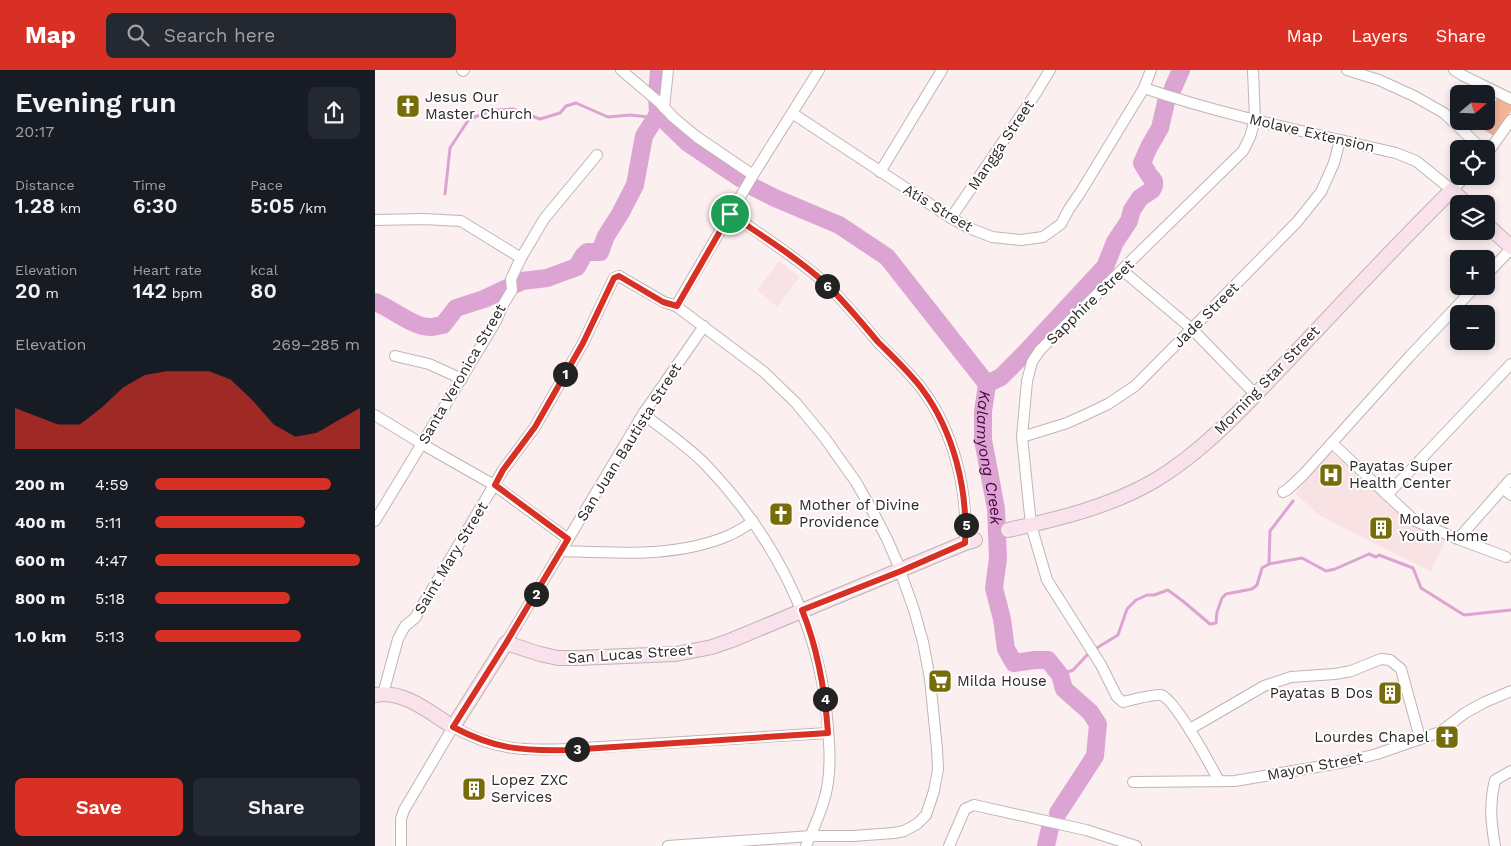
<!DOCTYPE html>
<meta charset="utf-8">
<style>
:root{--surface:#171b24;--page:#242831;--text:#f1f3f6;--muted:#9ea1a6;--accent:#d93025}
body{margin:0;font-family:"Work Sans",sans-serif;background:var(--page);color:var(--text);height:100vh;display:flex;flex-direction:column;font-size:19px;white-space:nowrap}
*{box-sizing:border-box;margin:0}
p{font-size:16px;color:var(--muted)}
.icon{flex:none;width:28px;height:28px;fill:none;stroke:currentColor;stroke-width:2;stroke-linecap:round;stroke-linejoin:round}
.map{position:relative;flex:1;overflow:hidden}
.drawer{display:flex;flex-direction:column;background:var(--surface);width:375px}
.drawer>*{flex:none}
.needle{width:32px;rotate:71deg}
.controls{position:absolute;left:1075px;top:15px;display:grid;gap:10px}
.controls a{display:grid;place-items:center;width:45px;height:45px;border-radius:8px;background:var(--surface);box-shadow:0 2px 8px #0003;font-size:25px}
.pin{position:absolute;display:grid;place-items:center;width:42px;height:42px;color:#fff;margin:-21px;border:2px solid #fff;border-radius:50%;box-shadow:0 1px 5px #0007}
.km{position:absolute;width:25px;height:25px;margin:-12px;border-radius:50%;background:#222;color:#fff;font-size:14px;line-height:25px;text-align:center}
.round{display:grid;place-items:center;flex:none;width:52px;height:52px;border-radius:8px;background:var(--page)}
.head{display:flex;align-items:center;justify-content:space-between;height:85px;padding:0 15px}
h1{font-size:28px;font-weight:600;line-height:38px}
.stats{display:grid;grid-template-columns:repeat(3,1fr);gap:8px;height:85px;padding:5px 15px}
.stats div{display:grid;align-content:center}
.stats b{font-size:21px;font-weight:600}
.stats small{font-size:14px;font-weight:400}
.stats p{font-size:14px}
.chart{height:140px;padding:10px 15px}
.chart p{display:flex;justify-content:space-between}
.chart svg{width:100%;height:90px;margin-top:5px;fill:var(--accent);opacity:.7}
.button{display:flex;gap:10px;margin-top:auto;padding:10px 15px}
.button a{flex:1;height:58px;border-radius:8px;background:var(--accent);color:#fff;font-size:20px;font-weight:600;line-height:58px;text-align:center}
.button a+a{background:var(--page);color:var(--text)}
ul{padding:0 15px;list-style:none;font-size:16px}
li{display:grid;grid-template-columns:80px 60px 1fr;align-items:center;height:38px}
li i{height:12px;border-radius:6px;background:var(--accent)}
header{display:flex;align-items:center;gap:30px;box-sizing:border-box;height:70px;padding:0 25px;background:var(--accent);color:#fff}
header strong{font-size:24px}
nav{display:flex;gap:28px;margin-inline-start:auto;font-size:18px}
.search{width:350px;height:45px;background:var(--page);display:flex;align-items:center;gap:12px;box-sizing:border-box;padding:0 18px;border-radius:8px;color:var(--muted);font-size:19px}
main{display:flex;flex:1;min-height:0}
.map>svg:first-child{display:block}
</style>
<header>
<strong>Map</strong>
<div class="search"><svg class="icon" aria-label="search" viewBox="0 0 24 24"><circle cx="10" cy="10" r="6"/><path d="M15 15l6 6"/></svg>Search here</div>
<nav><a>Map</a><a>Layers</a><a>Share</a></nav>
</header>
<main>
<section class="drawer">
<div class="head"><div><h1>Evening run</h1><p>20:17</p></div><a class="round"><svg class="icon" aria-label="share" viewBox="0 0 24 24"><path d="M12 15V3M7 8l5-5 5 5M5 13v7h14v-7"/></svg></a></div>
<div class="stats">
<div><p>Distance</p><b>1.28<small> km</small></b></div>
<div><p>Time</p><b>6:30</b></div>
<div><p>Pace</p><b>5:05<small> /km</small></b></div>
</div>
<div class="stats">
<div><p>Elevation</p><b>20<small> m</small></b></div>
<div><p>Heart rate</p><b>142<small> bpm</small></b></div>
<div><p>kcal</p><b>80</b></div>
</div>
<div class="chart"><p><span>Elevation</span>269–285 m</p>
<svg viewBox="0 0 160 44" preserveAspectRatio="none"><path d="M0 44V24L10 28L20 32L30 32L40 24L50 14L60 8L70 6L80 6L90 6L100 10L110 20L120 32L130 38L140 36L150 30L160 24V44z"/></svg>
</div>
<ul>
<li><b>200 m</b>4:59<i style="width:86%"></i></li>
<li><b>400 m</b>5:11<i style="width:73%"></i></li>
<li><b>600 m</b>4:47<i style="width:100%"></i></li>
<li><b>800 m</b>5:18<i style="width:66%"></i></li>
<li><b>1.0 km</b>5:13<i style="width:71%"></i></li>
</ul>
<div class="button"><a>Save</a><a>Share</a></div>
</section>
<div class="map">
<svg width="1136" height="776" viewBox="0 0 1136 776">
<rect width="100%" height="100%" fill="#fceff0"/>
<g fill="#f8e2e4">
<polygon points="404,191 425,207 402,237 382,220"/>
<polygon points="956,382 1050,461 1072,466 1056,501 1024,486 944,445 920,423"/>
</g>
<polygon fill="#f3b496" points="1123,27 1136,34 1136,41 1120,67 1105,57 1108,51 1111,51 1111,47"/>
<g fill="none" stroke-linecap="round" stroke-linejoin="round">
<g stroke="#dca4d2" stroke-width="3">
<polyline points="121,40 138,39 165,49 185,43 191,36 201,33 233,47 255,45 274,47 283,44"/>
<polyline points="70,124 75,78 94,49 111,43"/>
<polyline points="894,494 895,461 918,431"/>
<polyline points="685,605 698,600 715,582 743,565 752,539 761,530 772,525 779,525 793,520 809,532 835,554 841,553 842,542 847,528 851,524 877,519 882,515 887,498 894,494 927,488 951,501 960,499 994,484 1001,487 1004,485 1038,498 1046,518 1089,545 1136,540"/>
</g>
<g stroke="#dca4d2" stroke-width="18">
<polyline points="284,0 282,25 283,44 313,73 365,108"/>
<polyline points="798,18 806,0"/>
<path id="s1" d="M378,117L400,128L464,155L512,187L612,314L608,342V370L621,439L623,488L619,518L627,549L631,579L639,593L660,590H673L685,605L689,619L715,642L723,654L720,686L683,743"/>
<path d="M0,232C16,238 39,258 56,257C60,257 64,255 68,255L81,238L109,229L147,211L172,208L202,197L208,186L212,182H225L231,166L245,144L260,115L269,66L283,44"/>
<polyline points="612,314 626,307 651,282 730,197 740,172 754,151 757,140 765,128 777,120 779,116 779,111 774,105 767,93 774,77 785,58 791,32"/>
<polyline points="671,776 675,758"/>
</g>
<g stroke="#c0b4b5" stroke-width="12">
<g id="street">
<polyline points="87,0 88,1 89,0"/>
<polyline points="246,0 285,33 298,47 322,67 378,105"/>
<polyline points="972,0 1004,10 1039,26 1069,43 1107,79"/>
<polyline points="1079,0 1087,5 1136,29"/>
<path d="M769,18C851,46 937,63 1021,83L1041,91L1077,120L1091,106"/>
<polyline points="289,38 293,0"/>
<polyline points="417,43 576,148 594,158 617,167 646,170 668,167 686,154 694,139 705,123 769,18 776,0"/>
<polyline points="1111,85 1136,50"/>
<polyline points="505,102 567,0"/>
<path d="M355,143C387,166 421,187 450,213C469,231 486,252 503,272C517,287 534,302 547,319C579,362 593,420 590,473"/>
<polyline points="576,148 661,23 675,0"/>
<polyline points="0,150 48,149 86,151 146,188"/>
<polyline points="747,200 817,259 881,325"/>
<polyline points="1111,205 1136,179"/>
<polyline points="301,236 378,105 444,0"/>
<polyline points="20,286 54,294 87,309"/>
<path d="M268,344C289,360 311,375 330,394C397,464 443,550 452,647C454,669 456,691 453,712C450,734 440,755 431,776"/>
<polyline points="0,345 47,374 119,415 193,469"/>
<polyline points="647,367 692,353 712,344 733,334 760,316 866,209 922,152 946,122 959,93 965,70"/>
<polyline points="957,373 1040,451 1083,469 1131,487"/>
<polyline points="1128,418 1136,425"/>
<polyline points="908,422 912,420 928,405 1035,286 1101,216"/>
<polyline points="1012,425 1136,294"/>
<polyline points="0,451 120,253 128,235 137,220 136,209 146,188 169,149 222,85"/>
<polyline points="1083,469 1136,409"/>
<path d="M186,481C242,483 302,488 355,465C363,461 371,457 378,451"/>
<polyline points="131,573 268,344 329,256"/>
<polyline points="8,624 23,569 30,556 40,548 128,400 160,357 208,273 239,208 244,206 289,232 301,236 389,302 421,333 449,367 481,412 498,442 512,469 522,492 539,540 548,572 555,609 562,679 563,699 559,721 551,745 542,754 529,761 519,763 478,766 436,766 293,776"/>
<polyline points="815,659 889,616 916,607 960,604 976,601 1006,589 1015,590 1026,599 1045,668"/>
<path d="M844,711C836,696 800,629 786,625C779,624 756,630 748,632L742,627L726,595L672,510L656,455L647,367L652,311L657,292L665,280L868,81L875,67L880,50L878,0"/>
<polyline points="758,712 860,711 970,692 1002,684 1065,662 1090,643 1110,632 1136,621"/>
<path d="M26,776V749L29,740L78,657C120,680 146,681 193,679L453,663"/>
<polyline points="574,776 590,739 599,735 711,760 761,776"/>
<path d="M1120,776C1116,752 1114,734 1120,710L1136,701"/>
</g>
</g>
<g stroke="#c0b4b5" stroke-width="16">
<g id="secondary">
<polyline points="1111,154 1136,177"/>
<path d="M633,460C683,449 734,437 779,411C834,378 878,327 922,281C973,227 1024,172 1077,120L1091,134"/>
<path d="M0,625C29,620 54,642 78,657L131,573L165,584L183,588H202L301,584L337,577L357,570L590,473L600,470"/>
</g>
</g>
<use href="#street" stroke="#fff" stroke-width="10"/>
<use href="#secondary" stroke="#fae2ec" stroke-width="14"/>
</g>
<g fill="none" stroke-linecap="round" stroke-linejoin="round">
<g stroke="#fff" stroke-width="10">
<path id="route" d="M355,144C387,166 421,187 450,213C469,231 486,252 503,272C518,287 534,302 547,319C579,362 593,420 590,473L526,501L427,540C443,579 450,621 453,663L193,680C146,681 120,679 78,657L131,573L193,469L120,415L128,400L160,357L208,273L239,208L244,206L288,232L302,236Z"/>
</g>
<use href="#route" stroke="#d93025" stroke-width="6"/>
</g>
<defs>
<g id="church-square" transform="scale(1.25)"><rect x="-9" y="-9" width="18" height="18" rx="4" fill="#766c08" stroke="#fff"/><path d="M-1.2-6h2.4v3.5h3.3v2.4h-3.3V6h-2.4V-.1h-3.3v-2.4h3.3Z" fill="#fff"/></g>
<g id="hospital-square" transform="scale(1.25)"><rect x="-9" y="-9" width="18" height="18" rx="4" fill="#766c08" stroke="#fff"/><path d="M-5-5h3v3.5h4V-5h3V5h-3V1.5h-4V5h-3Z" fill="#fff"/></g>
<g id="building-square" transform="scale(1.25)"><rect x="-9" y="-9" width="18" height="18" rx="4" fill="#766c08" stroke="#fff"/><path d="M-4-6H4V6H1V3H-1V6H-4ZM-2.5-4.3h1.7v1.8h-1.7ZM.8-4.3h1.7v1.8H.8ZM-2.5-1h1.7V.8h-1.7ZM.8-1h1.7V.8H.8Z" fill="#fff"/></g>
<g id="supermarket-square" transform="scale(1.25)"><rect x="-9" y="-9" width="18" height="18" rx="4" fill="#766c08" stroke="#fff"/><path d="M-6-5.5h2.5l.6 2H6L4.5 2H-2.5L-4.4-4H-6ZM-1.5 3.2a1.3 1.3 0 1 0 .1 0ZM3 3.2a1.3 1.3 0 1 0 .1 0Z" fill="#fff"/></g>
</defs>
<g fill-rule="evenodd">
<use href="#church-square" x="33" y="36"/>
<use href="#hospital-square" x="956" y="405"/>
<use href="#church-square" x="406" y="444"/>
<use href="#building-square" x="1006" y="458"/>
<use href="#supermarket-square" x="565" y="611"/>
<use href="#building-square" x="1015" y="623"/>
<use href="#church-square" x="1072" y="667"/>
<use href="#building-square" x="99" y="719"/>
</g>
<g text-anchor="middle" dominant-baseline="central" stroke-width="4" stroke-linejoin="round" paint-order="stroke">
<g font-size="15" fill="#2c2728" stroke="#fff" text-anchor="start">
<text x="50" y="27">Jesus Our<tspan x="50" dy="17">Master Church</tspan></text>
<text x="974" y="396">Payatas Super<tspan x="974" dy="17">Health Center</tspan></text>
<text x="424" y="435">Mother of Divine<tspan x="424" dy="17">Providence</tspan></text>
<text x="1024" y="449">Molave<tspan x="1024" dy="17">Youth Home</tspan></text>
<text x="582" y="611">Milda House</text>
<text x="998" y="623" text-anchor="end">Payatas B Dos</text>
<text x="1054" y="667" text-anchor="end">Lourdes Chapel</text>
<text x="116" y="710">Lopez ZXC<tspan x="116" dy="17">Services</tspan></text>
</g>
<g font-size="15" fill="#2c2728" stroke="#fff">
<text transform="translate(937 63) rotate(13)">Molave Extension</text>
<text transform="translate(626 75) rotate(-56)">Mangga Street</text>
<text transform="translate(563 138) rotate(31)">Atis Street</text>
<text transform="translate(715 232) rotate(-44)">Sapphire Street</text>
<text transform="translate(831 245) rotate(-45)">Jade Street</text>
<text transform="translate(87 304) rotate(-60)">Santa Veronica Street</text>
<text transform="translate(892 310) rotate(-46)">Morning Star Street</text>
<text transform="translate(254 372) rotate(-58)">San Juan Bautista Street</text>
<text transform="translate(76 488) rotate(-59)">Saint Mary Street</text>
<text transform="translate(255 584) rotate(-4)">San Lucas Street</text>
<text transform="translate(940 696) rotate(-11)">Mayon Street</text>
</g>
<g font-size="16" font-style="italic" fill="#490543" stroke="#fff">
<text stroke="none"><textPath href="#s1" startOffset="388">Kalamyong Creek</textPath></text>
</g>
</g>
</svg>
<div class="controls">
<a><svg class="needle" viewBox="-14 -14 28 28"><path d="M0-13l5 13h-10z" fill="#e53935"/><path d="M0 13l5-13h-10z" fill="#9ea1a6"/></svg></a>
<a><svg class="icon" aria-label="locate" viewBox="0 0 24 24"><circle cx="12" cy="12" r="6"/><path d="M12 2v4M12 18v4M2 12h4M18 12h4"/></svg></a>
<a><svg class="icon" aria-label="layers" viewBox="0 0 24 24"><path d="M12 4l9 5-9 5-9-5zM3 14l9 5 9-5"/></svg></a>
<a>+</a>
<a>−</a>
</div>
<div class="pin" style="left:355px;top:144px;background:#1e9e55"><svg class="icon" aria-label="arrive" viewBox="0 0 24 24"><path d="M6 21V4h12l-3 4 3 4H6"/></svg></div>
<b class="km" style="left:190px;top:304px">1</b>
<b class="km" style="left:161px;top:524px">2</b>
<b class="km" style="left:202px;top:679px">3</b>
<b class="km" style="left:450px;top:629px">4</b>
<b class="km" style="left:591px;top:455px">5</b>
<b class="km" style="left:452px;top:216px">6</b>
</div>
</main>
